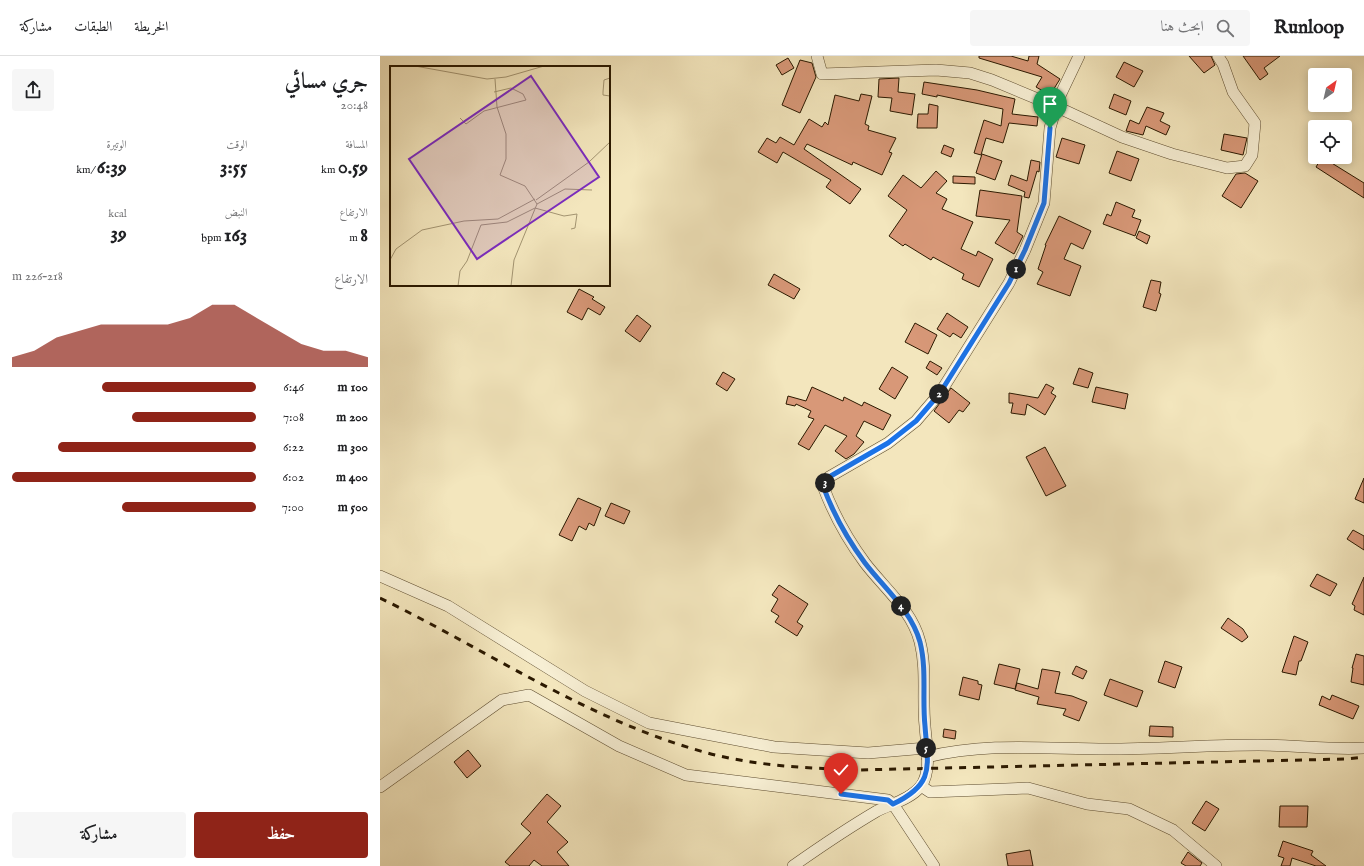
<!DOCTYPE html>
<html lang="ar">
<meta charset="utf-8">
<style>
:root{--surface:#fff;--page:#f6f6f6;--text:#202124;--muted:#757577;--line:#e0e0e0;--accent:#8f2418}
body{margin:0;font-family:"IM FELL English",Amiri,serif;background:var(--page);color:var(--text);direction:rtl;height:100vh;display:flex;flex-direction:column;font-size:15px;white-space:nowrap}
*{box-sizing:border-box;margin:0}
p{font-size:13px;color:var(--muted)}
.icon{flex:none;width:22px;height:22px;fill:none;stroke:currentColor;stroke-width:2;stroke-linecap:round;stroke-linejoin:round}
.map{position:relative;flex:1;overflow:hidden;direction:ltr}
.side{display:flex;flex-direction:column;background:var(--surface);width:380px}
.side>*{flex:none}
.needle{width:26px;rotate:34deg}
.buttons{position:absolute;left:928px;top:12px;display:grid;gap:8px}
.buttons a{display:grid;place-items:center;width:44px;height:44px;border-radius:4px;background:var(--surface);box-shadow:0 2px 10px #0003;font-size:20px}
.pin{position:absolute;display:grid;place-items:center;width:34px;height:34px;color:#fff;margin:-41px -17px;border-radius:50% 50% 50% 0;rotate:-45deg;box-shadow:0 0 4px #0007}
.pin .icon{rotate:45deg}
.km{position:absolute;width:20px;height:20px;margin:-10px;border-radius:50%;background:#222;color:#fff;font-size:11px;line-height:20px;text-align:center}
.round{display:grid;place-items:center;flex:none;width:42px;height:42px;border-radius:4px;background:var(--page)}
.overview{display:flex;align-items:center;justify-content:space-between;height:68px;padding:0 12px}
h1{font-size:22px;font-weight:700;line-height:30px}
.figures{display:grid;grid-template-columns:repeat(3,1fr);gap:6px;height:68px;padding:4px 12px}
.figures div{display:grid;align-content:center}
.figures b{font-size:20px;font-weight:700}
.figures small{font-size:11px;font-weight:400}
.figures p{font-size:11px}
.chart{height:112px;padding:8px 12px}
.chart p{display:flex;justify-content:space-between}
.chart svg{width:100%;height:72px;margin-top:4px;fill:var(--accent);opacity:.7}
.action{display:flex;gap:8px;margin-top:auto;padding:8px 12px}
.action a{flex:1;height:46px;border-radius:4px;background:var(--accent);color:#fff;font-size:16px;font-weight:700;line-height:46px;text-align:center}
.action a+a{background:var(--page);color:var(--text)}
ul{padding:0 12px;list-style:none;font-size:13px}
li{display:grid;grid-template-columns:64px 48px 1fr;align-items:center;height:30px}
li i{height:10px;border-radius:5px;background:var(--accent)}
header{display:flex;align-items:center;gap:24px;box-sizing:border-box;height:56px;padding:0 20px;background:var(--surface);border-bottom:1px solid var(--line)}
header strong{font-size:19px}
nav{display:flex;gap:22px;margin-inline-start:auto;font-size:14px}
.search{width:280px;height:36px;background:var(--page);display:flex;align-items:center;gap:10px;box-sizing:border-box;padding:0 14px;border-radius:4px;color:var(--muted);font-size:15px}
main{display:flex;flex:1;min-height:0}
.map>svg:first-child{display:block}
</style>
<header>
<strong>Runloop</strong>
<div class="search"><svg class="icon" aria-label="search" viewBox="0 0 24 24"><circle cx="10" cy="10" r="6"/><path d="M15 15l6 6"/></svg>ابحث هنا</div>
<nav><a>الخريطة</a><a>الطبقات</a><a>مشاركة</a></nav>
</header>
<main>
<div class="map">
<svg width="984" height="810" viewBox="0 0 984 810">
<rect width="100%" height="100%" fill="#f3e6bd"/>
<filter id="stains"><feTurbulence type="fractalNoise" baseFrequency=".005" numOctaves="4"/><feColorMatrix values="0 0 0 0 .2 0 0 0 0 .09 0 0 0 0 .02 0 0 0 .5 -.17"/></filter>
<radialGradient id="worn" r=".72"><stop offset=".6" stop-color="#630" stop-opacity="0"/><stop offset="1" stop-color="#630" stop-opacity=".3"/></radialGradient>
<g fill="#d89878" stroke="#2b1900">
<polygon points="599,0 631,0 648,5 649,0 659,0 657,8 680,23 670,39 656,31 662,21 599,2"/>
<polygon points="809,0 831,0 835,9 824,17"/>
<polygon points="863,0 900,0 884,12 888,18 880,24"/>
<polygon points="408,2 414,12 402,19 396,9"/>
<polygon points="420,4 432,7 436,21 420,57 402,49"/>
<polygon points="744,6 763,15 754,31 736,21"/>
<polygon points="519,22 518,36 535,38 532,59 510,55 512,42 498,41 499,23"/>
<polygon points="544,26 597,34 635,43 632,58 658,61 657,70 629,67 623,87 606,82 601,99 594,97 604,64 621,70 623,53 557,39 557,41 542,38"/>
<polygon points="481,38 492,40 485,68 489,70 488,74 516,82 509,96 512,97 502,119 473,106 472,109 427,88 424,93 481,133 470,148 446,131 451,124 403,96 397,107 378,96 387,82 396,87 400,81 414,89 429,63 442,71 445,66 448,69 455,39 479,45"/>
<polygon points="734,38 751,45 746,59 729,52"/>
<polygon points="549,48 558,50 557,72 537,72 538,58 548,58"/>
<polygon points="767,51 784,57 780,65 790,70 786,79 766,70 763,79 746,75 750,64 759,68"/>
<polygon points="844,78 867,82 863,99 841,94"/>
<polygon points="682,82 705,89 699,108 676,101"/>
<polygon points="564,89 574,93 571,101 561,97"/>
<polygon points="737,95 759,103 751,125 729,117"/>
<polygon points="602,98 622,105 615,124 596,117"/>
<polygon points="942,101 984,127 984,142 936,111"/>
<polygon points="651,104 660,106 659,116 657,115 649,142 644,141 645,136 628,129 631,119 647,125"/>
<polygon points="556,115 567,125 556,137 567,143 562,153 593,166 581,193 596,200 598,195 613,203 599,231 582,223 584,218 553,201 551,204 525,188 523,190 509,180 527,154 508,140 523,119 541,132"/>
<polygon points="865,117 878,125 861,152 842,140 856,118"/>
<polygon points="573,120 595,121 595,128 573,127"/>
<polygon points="600,134 642,140 637,176 643,180 634,198 615,187 630,164 596,160"/>
<polygon points="736,146 755,154 752,161 761,164 755,180 723,168 727,158 731,160"/>
<polygon points="679,160 711,175 703,193 691,187 684,203 701,210 690,240 657,228 663,216 658,213 666,189 665,189"/>
<polygon points="759,175 770,180 767,188 756,182"/>
<polygon points="394,218 420,233 414,243 388,229"/>
<polygon points="771,224 781,226 779,237 781,238 776,255 763,251"/>
<polygon points="199,233 214,241 212,243 225,251 220,259 208,252 202,264 187,256"/>
<polygon points="567,257 588,271 581,282 573,277 570,281 557,273"/>
<polygon points="257,259 271,270 260,286 245,275"/>
<polygon points="535,267 557,279 548,298 525,286"/>
<polygon points="550,305 562,312 557,319 546,312"/>
<polygon points="512,311 528,321 515,343 499,333"/>
<polygon points="699,312 713,317 708,332 693,328"/>
<polygon points="343,316 355,323 347,335 336,328"/>
<polygon points="666,328 674,332 671,337 676,340 665,359 647,348 645,359 631,357 633,347 629,347 629,337 658,342"/>
<polygon points="432,331 463,345 464,341 482,350 484,346 511,359 503,374 484,365 476,380 484,386 474,398 466,403 455,395 467,380 445,369 429,394 418,388 434,363 428,361 431,355 416,348 415,350 406,348 408,340 426,345"/>
<polygon points="716,331 748,338 745,353 712,346"/>
<polygon points="571,332 590,347 583,356 579,354 569,367 554,355"/>
<polygon points="665,391 686,430 666,440 646,401"/>
<polygon points="984,422 984,447 975,443"/>
<polygon points="198,442 221,452 214,470 209,467 206,474 199,470 192,485 179,479"/>
<polygon points="231,447 250,455 244,468 225,460"/>
<polygon points="973,474 984,480 984,494 967,483"/>
<polygon points="937,518 957,528 950,540 930,530"/>
<polygon points="984,521 984,559 974,554 975,550 972,548"/>
<polygon points="399,529 428,548 417,566 423,570 417,580 395,566 399,560 391,555 398,543 392,539"/>
<polygon points="848,562 863,573 868,581 862,586 841,572"/>
<polygon points="914,580 928,586 921,605 919,605 916,619 902,616"/>
<polygon points="976,598 984,600 984,629 971,626 973,612 972,612"/>
<polygon points="785,605 802,611 795,632 778,626"/>
<polygon points="619,608 640,613 635,633 614,628"/>
<polygon points="696,610 707,615 703,623 692,618"/>
<polygon points="662,613 680,616 675,637 692,640 707,646 699,665 683,659 686,653 657,648 659,641 635,634 637,627 658,633"/>
<polygon points="583,621 598,625 598,628 602,629 599,644 579,639"/>
<polygon points="730,623 763,635 757,651 724,639"/>
<polygon points="952,639 979,650 973,663 939,649 942,640 950,644"/>
<polygon points="770,670 793,671 793,681 769,680"/>
<polygon points="564,673 576,675 575,683 563,681"/>
<polygon points="88,694 101,710 87,722 74,706"/>
<polygon points="167,738 181,750 167,766 188,786 177,796 189,810 162,810 154,804 149,810 130,810 125,806 151,777 141,768"/>
<polygon points="826,745 839,753 825,775 812,767"/>
<polygon points="900,750 928,750 927,771 899,771"/>
<polygon points="903,785 933,795 931,799 946,810 936,810 912,802 910,810 901,810 904,802 898,800"/>
<polygon points="650,794 653,810 628,810 626,798"/>
<polygon points="808,796 822,807 820,810 806,810 801,807"/>
</g>
<g fill="none" stroke-linecap="round" stroke-linejoin="round">
<g stroke="#5d4c2f" stroke-width="12">
<g id="minor">
<polyline points="437,0 442,18 556,14 590,17 612,24 677,51 742,81 792,98 847,112 865,110 872,99 875,67 853,36 843,8 838,0"/>
<polyline points="0,520 68,550 205,635 269,667 394,691 488,697 546,692"/>
<path d="M547,701C607,686 667,693 727,693C778,693 828,689 878,689C914,689 949,694 984,692"/>
<polyline points="541,730 550,736 648,732 707,748 749,753 793,774 836,810"/>
<polyline points="0,731 122,644 149,639 239,690 306,719 508,744 513,748 554,810"/>
<path d="M413,810C440,791 468,772 497,755C511,748 531,743 541,730C552,715 546,687 545,670C542,642 547,614 540,586C532,554 504,532 485,507C468,484 453,457 443,430L449,421L508,387L536,365L560,337L629,227L645,194L664,147L670,72L678,44L699,0"/>
</g>
</g>
<use href="#minor" stroke="#f7efd4" stroke-width="11"/>
<path stroke="#2b1900" stroke-width="3" stroke-dasharray="7 7" stroke-linecap="butt" d="M0,542C107,594 208,664 324,696C374,710 426,712 477,714L966,703L984,701"/>
</g>
<g fill="none" stroke-linecap="round" stroke-linejoin="round">
<g stroke="#fff" stroke-width="8">
<path id="route" d="M461,738L508,744L513,748C555,728 548,711 545,670C542,642 547,614 540,586C531,554 504,532 485,507C468,484 453,457 443,430L449,421L508,387L536,365L560,337L629,227L645,194L664,147L670,72"/>
</g>
<use href="#route" stroke="#1a73e8" stroke-width="5"/>
</g>
<g transform="translate(10 10)">
<rect width="220" height="220" fill="#f3e6bd"/>
<path fill="none" stroke="#a39471" stroke-width="1" d="M25,0L97,13L116,11L154,0M220,12L214,14L213,26V29L220,30M105,13L107,41L116,68V93L110,109L135,120L147,138L124,194L121,220M70,52L76,58L94,45L136,34L133,28L121,22L104,26M146,134L199,96L220,76M147,138L175,123L202,124M0,194L6,183L32,164L74,155L108,153L145,133M68,220L70,205L77,195L91,159L117,156L145,142L174,150L187,148L185,162L181,163"/>
<path fill="#7b2cbf" fill-opacity="0.15" stroke="#7b2cbf" stroke-width="2" d="M141,10L209,111L87,193L19,93Z"/>
<rect width="220" height="220" fill="none" stroke="#2b1900" stroke-width="2"/>
</g>
<rect width="100%" height="100%" filter="url(#stains)"/>
<rect width="100%" height="100%" fill="url(#worn)"/>
</svg>
<div class="buttons">
<a><svg class="needle" viewBox="-14 -14 28 28"><path d="M0-13l5 13h-10z" fill="#e53935"/><path d="M0 13l5-13h-10z" fill="#757577"/></svg></a>
<a><svg class="icon" aria-label="locate" viewBox="0 0 24 24"><circle cx="12" cy="12" r="6"/><path d="M12 2v4M12 18v4M2 12h4M18 12h4"/></svg></a>
</div>
<div class="pin" style="left:670px;top:72px;background:#1e9e55"><svg class="icon" aria-label="arrive" viewBox="0 0 24 24"><path d="M6 21V4h12l-3 4 3 4H6"/></svg></div>
<div class="pin" style="left:461px;top:738px;background:#d93025"><svg class="icon" aria-label="check" viewBox="0 0 24 24"><path d="M5 12l5 5 9-10"/></svg></div>
<b class="km" style="left:636px;top:213px">1</b>
<b class="km" style="left:559px;top:338px">2</b>
<b class="km" style="left:445px;top:427px">3</b>
<b class="km" style="left:521px;top:550px">4</b>
<b class="km" style="left:546px;top:692px">5</b>
</div>
<section class="side">
<div class="overview"><div><h1>جري مسائي</h1><p>20:48</p></div><a class="round"><svg class="icon" aria-label="share" viewBox="0 0 24 24"><path d="M12 15V3M7 8l5-5 5 5M5 13v7h14v-7"/></svg></a></div>
<div class="figures">
<div><p>المسافة</p><b>0.59<small> km</small></b></div>
<div><p>الوقت</p><b>3:55</b></div>
<div><p>الوتيرة</p><b>6:39<small> /km</small></b></div>
</div>
<div class="figures">
<div><p>الارتفاع</p><b>8<small> m</small></b></div>
<div><p>النبض</p><b>163<small> bpm</small></b></div>
<div><p>kcal</p><b>39</b></div>
</div>
<div class="chart"><p><span>الارتفاع</span>218–226 m</p>
<svg viewBox="0 0 160 44" preserveAspectRatio="none"><path d="M0 44V38L10 34L20 26L30 22L40 18L50 18L60 18L70 18L80 14L90 6L100 6L110 14L120 22L130 30L140 34L150 34L160 38V44z"/></svg>
</div>
<ul>
<li><b>100 m</b>6:46<i style="width:63%"></i></li>
<li><b>200 m</b>7:08<i style="width:51%"></i></li>
<li><b>300 m</b>6:22<i style="width:81%"></i></li>
<li><b>400 m</b>6:02<i style="width:100%"></i></li>
<li><b>500 m</b>7:00<i style="width:55%"></i></li>
</ul>
<div class="action"><a>حفظ</a><a>مشاركة</a></div>
</section>
</main>
